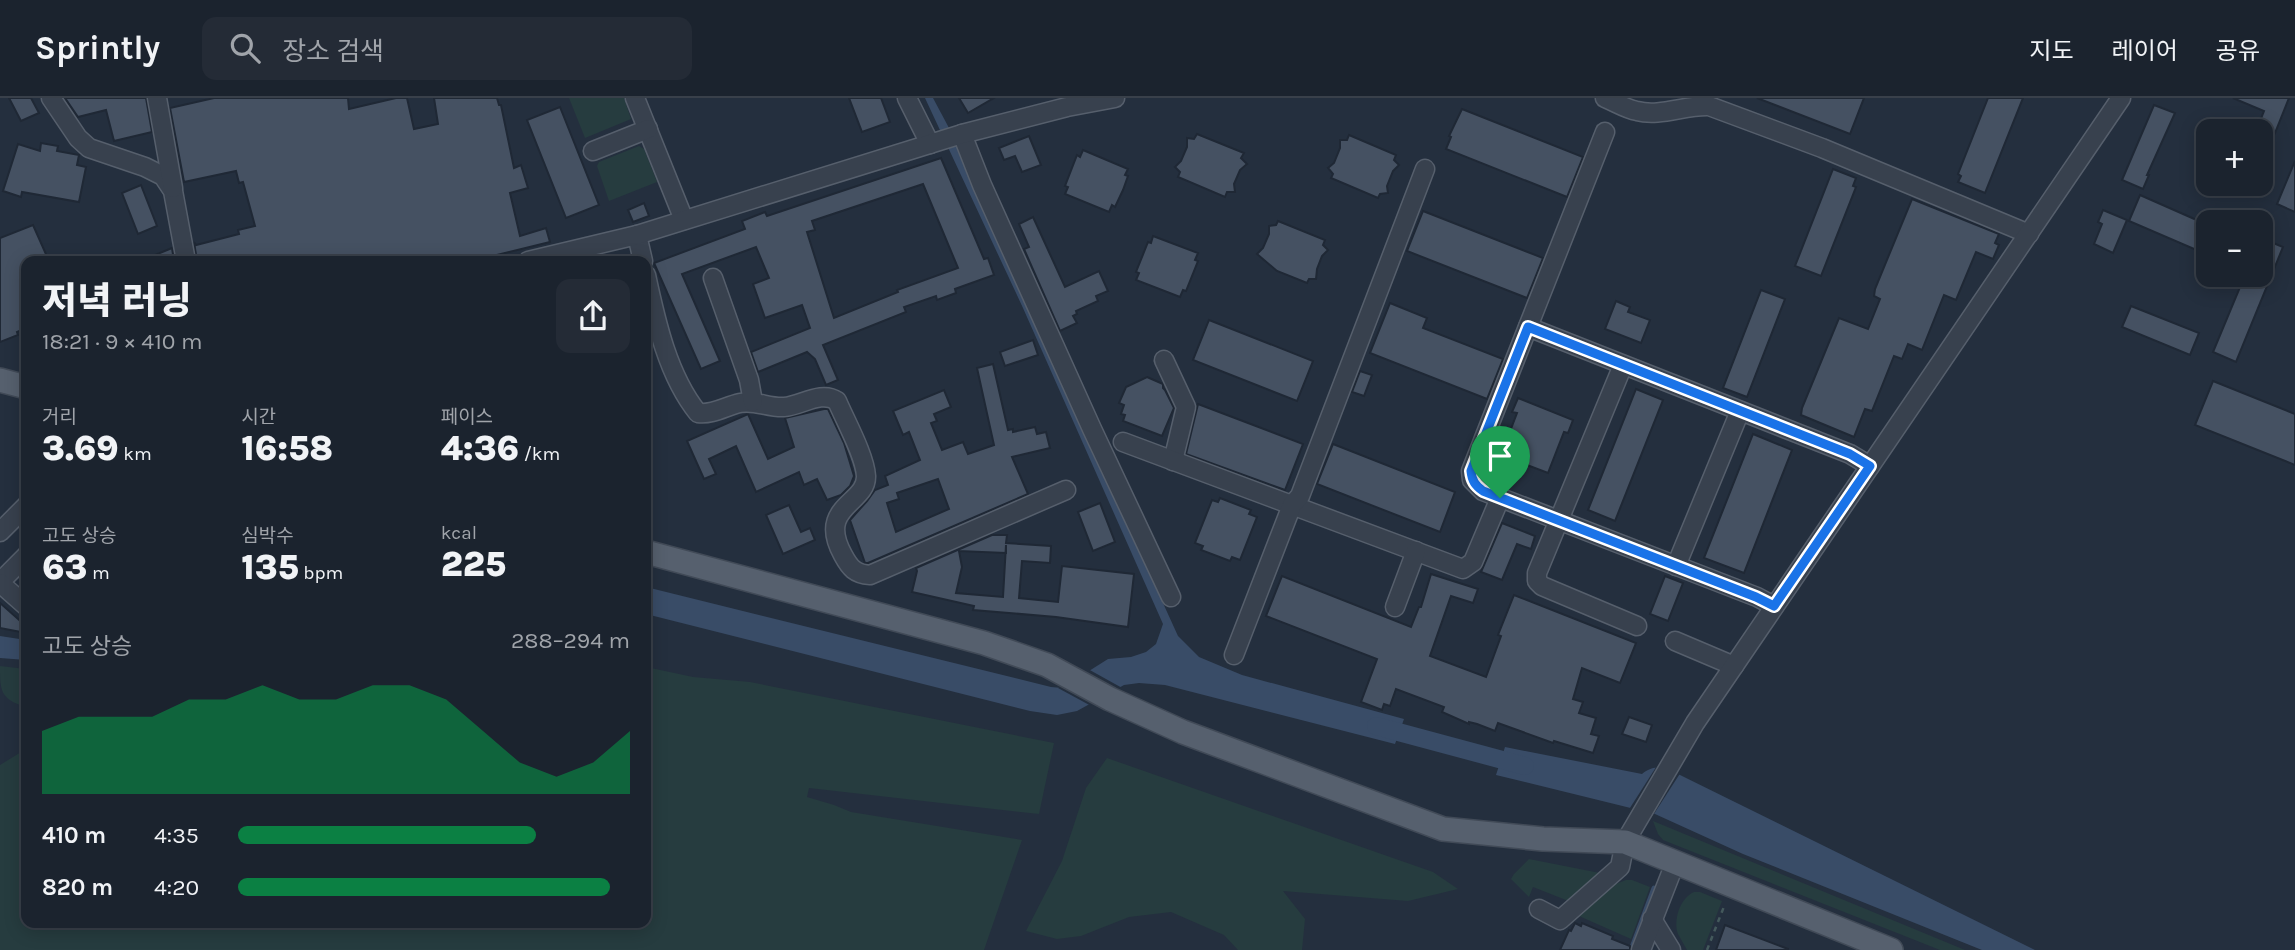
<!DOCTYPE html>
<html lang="ko">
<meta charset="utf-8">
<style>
:root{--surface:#1b232e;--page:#242b36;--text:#f1f3f6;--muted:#a0a4aa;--line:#39404a;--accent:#0b8043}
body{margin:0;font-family:Karla,"Noto Sans KR",sans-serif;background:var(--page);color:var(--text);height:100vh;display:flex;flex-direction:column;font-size:26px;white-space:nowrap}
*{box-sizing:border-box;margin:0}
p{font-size:23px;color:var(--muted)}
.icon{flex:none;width:38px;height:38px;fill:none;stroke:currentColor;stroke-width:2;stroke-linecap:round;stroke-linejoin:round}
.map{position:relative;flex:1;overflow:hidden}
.panel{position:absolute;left:21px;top:158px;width:630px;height:672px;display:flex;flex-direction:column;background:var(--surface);border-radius:14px;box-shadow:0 4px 18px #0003,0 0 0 2px var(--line)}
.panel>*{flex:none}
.tools{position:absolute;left:2196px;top:21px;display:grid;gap:14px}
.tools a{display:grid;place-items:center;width:77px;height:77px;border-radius:14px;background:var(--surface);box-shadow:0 4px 18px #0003,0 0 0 2px var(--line);font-size:35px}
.pin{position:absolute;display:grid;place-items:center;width:60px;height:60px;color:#fff;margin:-72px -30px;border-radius:50% 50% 50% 0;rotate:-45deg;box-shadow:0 0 7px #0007}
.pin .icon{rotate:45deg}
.round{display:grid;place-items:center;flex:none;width:74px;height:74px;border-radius:14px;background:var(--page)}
.headline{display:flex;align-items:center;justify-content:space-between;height:119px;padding:0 21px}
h1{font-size:38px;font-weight:800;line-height:52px}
.figures{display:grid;grid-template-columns:repeat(3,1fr);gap:10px;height:119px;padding:7px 21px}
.figures div{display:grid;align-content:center}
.figures b{font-size:35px;font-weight:800}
.figures small{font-size:19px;font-weight:400}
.figures p{font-size:19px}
.chart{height:196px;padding:14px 21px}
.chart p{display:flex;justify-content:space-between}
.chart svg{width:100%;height:126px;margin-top:7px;fill:var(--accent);opacity:.7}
ul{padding:0 21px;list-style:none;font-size:23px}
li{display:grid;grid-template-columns:112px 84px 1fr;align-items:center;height:52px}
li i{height:18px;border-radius:9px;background:var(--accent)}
header{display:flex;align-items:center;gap:42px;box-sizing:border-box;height:98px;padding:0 35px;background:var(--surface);border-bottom:2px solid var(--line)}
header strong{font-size:33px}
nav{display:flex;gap:38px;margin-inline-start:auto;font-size:24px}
.search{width:490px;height:63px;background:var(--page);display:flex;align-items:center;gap:18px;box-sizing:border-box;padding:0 24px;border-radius:14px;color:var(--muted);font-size:26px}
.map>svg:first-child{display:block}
</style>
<header>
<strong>Sprintly</strong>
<div class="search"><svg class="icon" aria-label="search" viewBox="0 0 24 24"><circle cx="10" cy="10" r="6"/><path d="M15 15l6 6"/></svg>장소 검색</div>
<nav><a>지도</a><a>레이어</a><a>공유</a></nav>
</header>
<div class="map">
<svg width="2295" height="852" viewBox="0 0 2295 852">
<rect width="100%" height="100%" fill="#242f3e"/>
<g fill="#263c3f">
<polygon points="569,0 624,0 631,21 585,40"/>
<polygon points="639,48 644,51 657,84 609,103 597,68 599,64"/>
<path d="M0,568L26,571V609C0,601 0,593 0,568Z"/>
<polygon points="646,569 693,579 750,584 1054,645 1039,716 809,690 807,699 834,707 851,714 1022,742 984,852 0,852 0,667 26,651 26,824 646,824"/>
<polygon points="1107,660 1433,774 1458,791 1408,803 1283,793 1305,821 1302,852 1238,852 1224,837 1171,814 1129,819 1081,838 1057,841 1026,833 1062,763 1086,690"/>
<polygon points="1653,723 1965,852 1940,852 1663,742 1658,736"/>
<polygon points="1529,761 1600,775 1602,776 1571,804 1533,789 1529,799 1511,781 1514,776"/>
<polygon points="1626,782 1632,782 1650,789 1631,841 1579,818 1581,814 1616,786"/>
<path d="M1694,794H1700L1722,803L1703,852H1687C1684,847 1681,841 1678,836C1673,822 1680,800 1694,794Z"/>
</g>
<g fill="#394c67">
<polygon points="925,0 933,0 949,30 968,77 1178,538 1199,559 1242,577 1404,621 1395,646 1165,587 1139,585 1124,587 1077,613 1057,617 1030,613 646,516 646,489 1051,589 1062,590 1108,561 1131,559 1146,554 1156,546 1163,526 1023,210"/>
<polygon points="0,538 26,542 26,562 0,560"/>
<path d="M1505,649L1642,676C1656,665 1662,671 1678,676L2035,852H1982L1743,756L1655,716L1496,677Z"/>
</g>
<g fill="#242f3e">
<polygon points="1088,571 1124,591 1093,609 1058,590"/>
<polygon points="1658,666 1681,674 1652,719 1628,713"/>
</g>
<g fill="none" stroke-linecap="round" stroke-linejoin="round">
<polyline stroke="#394c67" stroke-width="5" points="1631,852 1654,790"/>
<polyline stroke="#394c67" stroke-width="18" points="1376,628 1525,668"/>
</g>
<g fill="#455162" stroke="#1f2835" stroke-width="2" fill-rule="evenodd">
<polygon points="9,0 31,0 39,15 21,23"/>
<polygon points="65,0 146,0 152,34 114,43 106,12 78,19"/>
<polygon points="214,0 348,0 349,11 396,0 407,0 414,31 438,26 434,0 497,0 499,7 501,7 514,70 521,67 528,90 510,95 520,138 546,130 550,144 472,163 197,163 194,144 196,147 239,136 238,132 255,128 243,84 239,85 236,73 184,84 170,10"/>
<polygon points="849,0 881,0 890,24 862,34"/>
<polygon points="959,0 994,0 968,15"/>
<polygon points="1757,0 1864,0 1850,36"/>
<polygon points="1988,0 2023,0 1985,95 1958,84 1961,78 1958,76"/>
<polygon points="2233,0 2289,0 2273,40 2256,33 2264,13"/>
<polygon points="2154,7 2175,15 2147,77 2149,77 2143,91 2122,82"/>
<polygon points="560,9 599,107 566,120 527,22"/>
<polygon points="1462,11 1583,59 1567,99 1446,51 1451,39 1449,38"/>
<polygon points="1197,36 1244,55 1241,60 1247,66 1240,72 1234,86 1235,94 1227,94 1225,99 1178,79 1180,74 1175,69 1181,63 1187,49 1187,40 1194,41"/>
<polygon points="1349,37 1396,57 1394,62 1399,67 1393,73 1387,88 1388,95 1380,96 1378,100 1331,80 1333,76 1328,70 1334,65 1340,50 1340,42 1347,42"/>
<polygon points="1029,38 1041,67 1022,74 1015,58 1004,62 999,50"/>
<polygon points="41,45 58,48 57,53 79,57 77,67 86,69 79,104 22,94 21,99 3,93 18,46 40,53"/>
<polygon points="1083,52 1128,71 1125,77 1128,78 1123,92 1115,109 1112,107 1109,114 1065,96 1068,89 1065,88 1077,57 1080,59"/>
<path d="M941,60L984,161L988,160L994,177L955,191L956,195L937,202L936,198L904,209L906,214L823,247L838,282L826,287L815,261L807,254L758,274L751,254L810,230L802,207L765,220L753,186L769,180L756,149L682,176L720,263L701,271L654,165L745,131L742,123L765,114L767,118ZM923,86L958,170L897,192L898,194L834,220L807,134L815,132L812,123Z"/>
<polygon points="2295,63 2295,114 2277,106"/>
<polygon points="1833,71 1856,80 1853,88 1856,89 1821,178 1795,168"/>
<polygon points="141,87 157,128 138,136 122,95"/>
<polygon points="2140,97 2208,127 2208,157 2129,123"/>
<polygon points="1912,101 1999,136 1995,145 1999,147 1993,161 1976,154 1956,202 1944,197 1922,252 1908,246 1902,261 1894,258 1872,313 1865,311 1854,339 1801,317 1802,310 1839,220 1868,231 1880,201 1874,198 1875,191"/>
<polygon points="644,105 649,118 633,124 628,112"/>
<polygon points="2103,112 2127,122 2113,155 2094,146 2102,126 2098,124"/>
<polygon points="1423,113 1543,160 1527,200 1407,153"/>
<polygon points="1033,119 1065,189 1099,173 1108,193 1096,198 1098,203 1076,213 1077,216 1073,218 1077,225 1060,233 1024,151 1029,149 1019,126"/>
<polygon points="1278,123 1325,142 1323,147 1328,152 1322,158 1317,171 1316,181 1309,181 1307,185 1277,173 1257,156 1263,150 1269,136 1269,128 1276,127"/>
<polygon points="33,127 49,163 26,163 26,230 17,234 18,237 0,244 0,140"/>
<polygon points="1153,138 1198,155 1195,162 1198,163 1186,193 1183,192 1180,199 1136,182 1139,175 1136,174 1148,144 1151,145"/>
<polygon points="2261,140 2283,149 2236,264 2213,254 2245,177 2261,177"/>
<polygon points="172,150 174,163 143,163 143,162"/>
<polygon points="1761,192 1785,201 1747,299 1723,290"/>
<polygon points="1616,203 1630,209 1628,214 1650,222 1641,245 1605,231"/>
<polygon points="1390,205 1427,220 1423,230 1503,261 1487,301 1370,255"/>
<polygon points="2131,208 2199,235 2190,257 2122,229"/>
<polygon points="1209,222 1313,263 1297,303 1193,262"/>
<polygon points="1033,242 1038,257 1005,268 1000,254"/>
<path d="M993,266L1008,332L1013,331V334L1035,329L1037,336L1046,334L1050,350L1012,359L1028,396L868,465H865L850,422L867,403L875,392L888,387L885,378L920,362L909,334L903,337L893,313L944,292L951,309L934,316L937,323L931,325L942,352L963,344L968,356L994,347L977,270ZM938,381L949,411L896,434L887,405L899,401L897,395Z"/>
<polygon points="1360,273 1372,277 1364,298 1352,294"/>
<polygon points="1147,279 1163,286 1163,290 1165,292 1174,310 1162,338 1123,323 1125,317 1121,316 1124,307 1119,305 1126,289"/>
<polygon points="2213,283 2295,316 2295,367 2195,327"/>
<polygon points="1636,291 1663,302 1615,423 1588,412"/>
<polygon points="1518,300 1573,322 1568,335 1564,334 1548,375 1501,357 1517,315 1512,314"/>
<polygon points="1198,306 1303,346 1285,392 1186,356"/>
<polygon points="824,311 828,311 844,345 854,378 850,388 841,397 827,402 817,381 804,387 799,374 756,394 736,348 709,361 716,376 704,381 687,343 748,316 768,361 794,349 785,320"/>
<polygon points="1753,336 1792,352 1744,475 1704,460"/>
<polygon points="1333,346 1455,394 1440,434 1317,386"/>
<polygon points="1220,400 1251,412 1249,416 1257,419 1240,462 1232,459 1230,463 1201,452 1203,448 1195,445 1212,402 1218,404"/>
<polygon points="1100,405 1115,444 1093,453 1078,414"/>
<polygon points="789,407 801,434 810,430 815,442 783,456 766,417"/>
<polygon points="1502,425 1535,438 1531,451 1517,446 1502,482 1481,474"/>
<path d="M992,437H1007L1006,445L1051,448L1050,465L1022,463L1019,500L1058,504L1062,468L1134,476L1128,529L1056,519L973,512L974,508L912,494L917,473L916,470ZM1006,447L1003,499L956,495L962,469L959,453L1006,455Z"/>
<polygon points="1431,476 1478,491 1473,505 1451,498 1430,558 1486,579 1501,538 1498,537 1514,497 1636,545 1620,585 1582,570 1573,601 1583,604 1579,615 1596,620 1591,636 1599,638 1593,655 1554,643 1553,645 1498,625 1495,633 1477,626 1469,624 1469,626 1442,614 1444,609 1396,591 1390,608 1384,606 1382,612 1361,604 1377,561 1266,518 1282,478 1411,529 1419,509 1421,509"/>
<polygon points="1665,478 1683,485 1668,523 1650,516"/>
<polygon points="0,505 26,528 26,535 0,530"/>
<polygon points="1629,619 1652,627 1646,644 1622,636"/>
<polygon points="1575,825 1581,828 1582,825 1613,838 1612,841 1630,848 1630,852 1560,852 1569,832 1571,833"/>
<polygon points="1725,827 1788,851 1788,852 1716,852"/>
</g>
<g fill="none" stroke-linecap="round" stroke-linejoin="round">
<g stroke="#565f6c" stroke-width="21">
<g id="minor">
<polyline points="51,0 78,40 89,50 145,69 163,78 173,93 186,163"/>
<polyline points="157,0 173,90"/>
<polyline points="635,0 684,122"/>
<polyline points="907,0 930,46"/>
<path d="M1605,0C1615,4 1626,11 1637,13C1660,19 1685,7 1709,8L1822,50L2029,136"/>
<polyline points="1605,34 1471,373 1472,382 1483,393 1757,499 1774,508"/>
<polyline points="962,36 982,87 1092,331 1171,499"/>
<polyline points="593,53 648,31"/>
<polyline points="637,137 643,163"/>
<polyline points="528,163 637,137 962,36 1067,9 1115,0"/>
<path d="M646,177C656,224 668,278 698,315C713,317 726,308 740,305C755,302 769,310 784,309C801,308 821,292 837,303C845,322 865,358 866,378C867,406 816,408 843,457C850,470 855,476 870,477L1066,392"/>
<polyline points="713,180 749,282 753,304"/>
<polyline points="1528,229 1850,356 1870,368"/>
<polyline points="1164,262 1186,309 1173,363"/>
<polyline points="1623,267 1537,475 1537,483 1542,488 1637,528"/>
<polyline points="1123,344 1463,471 1473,464 1500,400"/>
<polyline points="0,434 26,408"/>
<polyline points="1676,468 1740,313"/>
<polyline points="0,484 26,458"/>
<polyline points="0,485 26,508"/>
<polyline points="1395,509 1416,453"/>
<polyline points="1675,543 1734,568"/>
<polyline points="1234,557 1292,407 1300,398 1425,71"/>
<polyline points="1539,811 1560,822 1620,769 1625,744 1695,625 2121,0"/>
<polyline points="1652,821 1671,852"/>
<polyline points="1641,852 1675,765"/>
</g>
</g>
<g stroke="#414a57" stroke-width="26">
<g id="major">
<polyline points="0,282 26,289"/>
<polyline points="646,454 984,545 1047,567 1110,601 1183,634 1443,731 1543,741 1625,744 1891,852"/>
</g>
</g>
<polyline stroke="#44595c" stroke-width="2.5" stroke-dasharray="5 5" stroke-linecap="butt" points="1707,852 1725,806"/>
<use href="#minor" stroke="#38414e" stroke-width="18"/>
<use href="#major" stroke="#56606e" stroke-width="23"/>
</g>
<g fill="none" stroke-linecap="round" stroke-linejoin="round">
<g stroke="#fff" stroke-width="14">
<path id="route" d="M1528,229L1850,356L1870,368L1774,508L1756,499L1483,393C1475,387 1472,383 1471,373Z"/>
</g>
<use href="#route" stroke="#1a73e8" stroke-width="9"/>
</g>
</svg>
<div class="tools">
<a>+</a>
<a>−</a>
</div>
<div class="pin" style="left:1500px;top:400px;background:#1e9e55"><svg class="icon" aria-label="arrive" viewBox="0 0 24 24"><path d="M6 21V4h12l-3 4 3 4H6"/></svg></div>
<section class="panel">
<div class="headline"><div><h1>저녁 러닝</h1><p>18:21 · 9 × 410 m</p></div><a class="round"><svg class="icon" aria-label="share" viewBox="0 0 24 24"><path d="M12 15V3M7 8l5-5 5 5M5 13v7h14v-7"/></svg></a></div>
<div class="figures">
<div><p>거리</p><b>3.69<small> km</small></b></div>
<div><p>시간</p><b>16:58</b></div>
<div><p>페이스</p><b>4:36<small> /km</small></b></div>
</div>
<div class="figures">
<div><p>고도 상승</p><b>63<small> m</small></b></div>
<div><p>심박수</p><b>135<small> bpm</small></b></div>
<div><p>kcal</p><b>225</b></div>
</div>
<div class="chart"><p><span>고도 상승</span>288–294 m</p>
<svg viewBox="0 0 160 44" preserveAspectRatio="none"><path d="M0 44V22L10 17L20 17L30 17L40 11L50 11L60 6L70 11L80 11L90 6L100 6L110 11L120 22L130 33L140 38L150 33L160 22V44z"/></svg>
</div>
<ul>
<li><b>410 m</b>4:35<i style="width:76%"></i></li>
<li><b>820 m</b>4:20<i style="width:95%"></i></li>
</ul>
</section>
</div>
